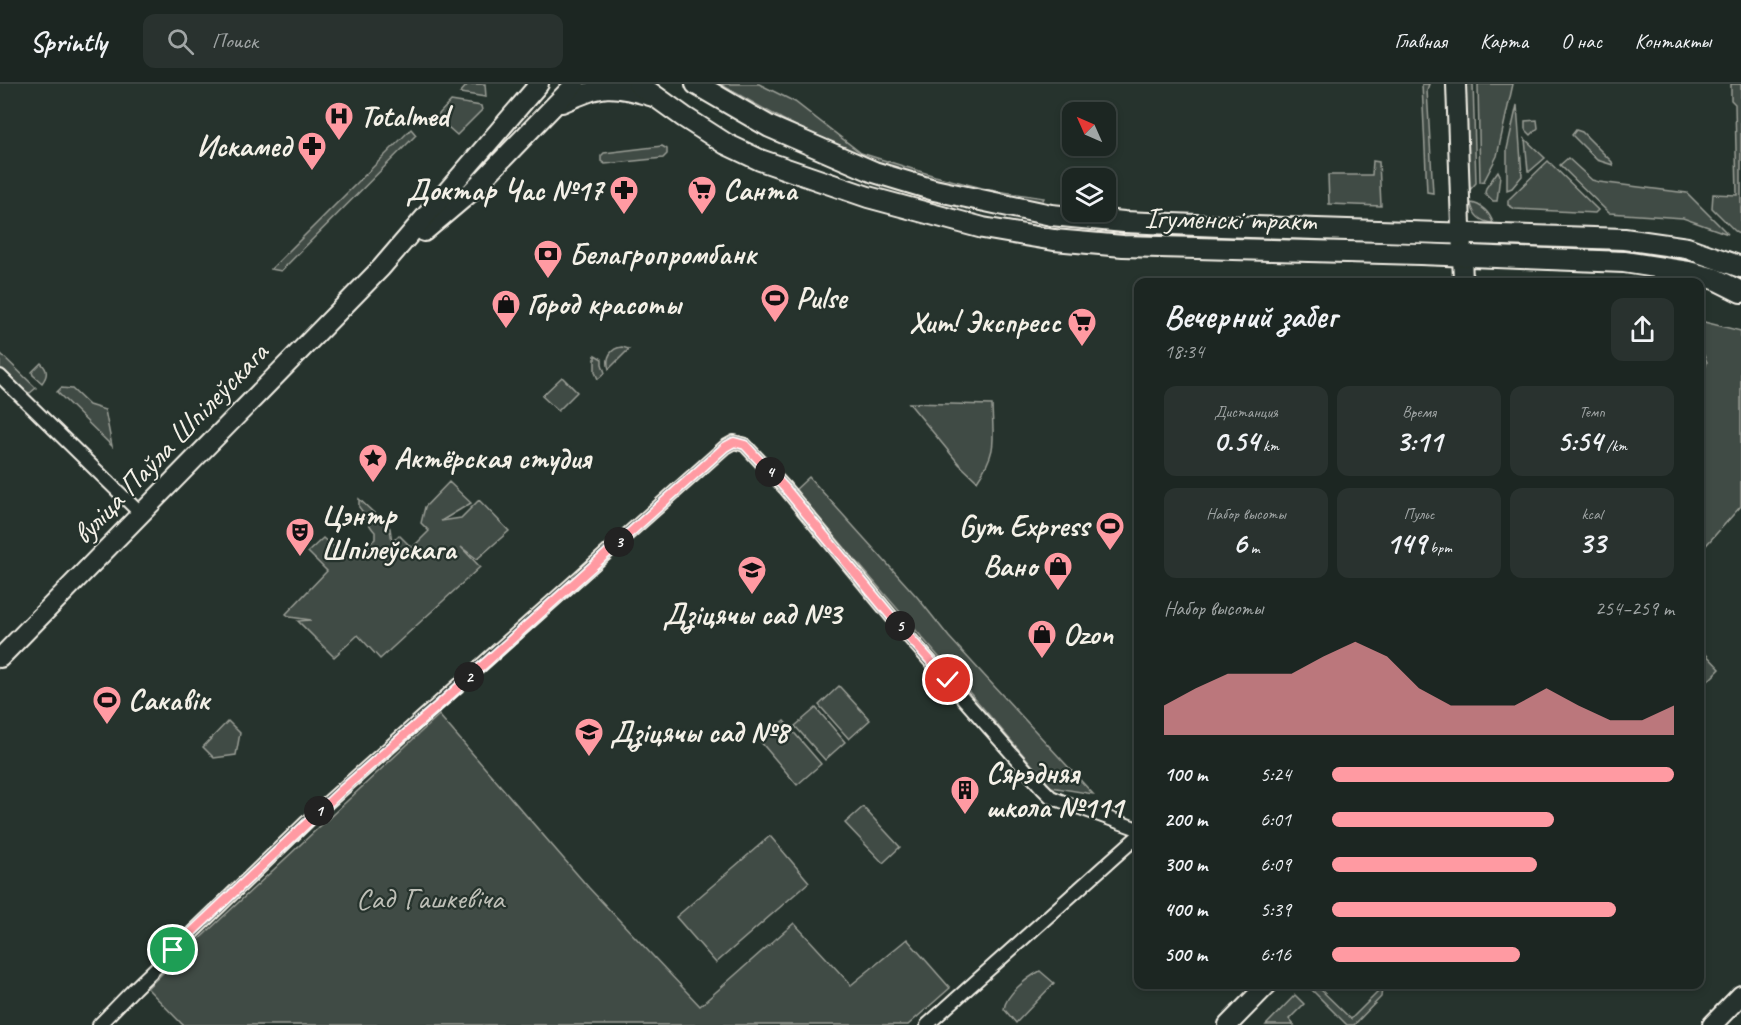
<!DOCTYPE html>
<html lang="ru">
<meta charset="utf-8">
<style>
:root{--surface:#1c2622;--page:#29322f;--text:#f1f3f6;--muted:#a0a5a5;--line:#3a4340;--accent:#ff9aa2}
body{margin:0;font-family:Caveat,sans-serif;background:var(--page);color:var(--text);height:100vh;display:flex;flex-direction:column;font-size:22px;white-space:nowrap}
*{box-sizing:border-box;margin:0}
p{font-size:20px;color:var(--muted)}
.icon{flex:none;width:33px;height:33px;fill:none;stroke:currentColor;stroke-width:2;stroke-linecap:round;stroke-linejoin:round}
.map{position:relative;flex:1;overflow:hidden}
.sheet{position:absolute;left:1134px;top:194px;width:570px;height:711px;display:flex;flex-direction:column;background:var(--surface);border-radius:12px;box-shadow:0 3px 9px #0003,0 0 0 2px var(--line)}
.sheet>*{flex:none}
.needle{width:39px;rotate:315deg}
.fabs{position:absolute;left:1062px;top:18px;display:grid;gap:12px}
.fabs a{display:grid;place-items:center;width:54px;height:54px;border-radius:12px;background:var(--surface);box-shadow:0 3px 9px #0003,0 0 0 2px var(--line);font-size:30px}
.pin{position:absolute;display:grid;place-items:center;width:51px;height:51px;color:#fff;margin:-26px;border:3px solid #fff;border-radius:50%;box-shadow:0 2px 6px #0007}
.km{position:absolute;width:30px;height:30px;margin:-15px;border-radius:50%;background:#222;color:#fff;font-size:16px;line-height:30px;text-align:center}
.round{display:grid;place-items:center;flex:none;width:63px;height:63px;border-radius:12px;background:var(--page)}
.overview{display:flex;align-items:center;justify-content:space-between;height:102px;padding:0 30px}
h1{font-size:33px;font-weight:700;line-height:45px}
.figures{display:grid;grid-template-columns:repeat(3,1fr);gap:9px;height:102px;padding:6px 30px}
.figures div{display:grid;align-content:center;border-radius:12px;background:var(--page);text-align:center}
.figures b{font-size:30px;font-weight:700}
.figures small{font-size:16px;font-weight:400}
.figures p{font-size:16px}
.chart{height:168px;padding:12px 30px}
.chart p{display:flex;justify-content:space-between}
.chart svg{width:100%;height:108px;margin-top:6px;fill:var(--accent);opacity:.7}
ul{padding:0 30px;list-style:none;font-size:20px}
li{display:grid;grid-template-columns:96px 72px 1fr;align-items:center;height:45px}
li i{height:15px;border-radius:8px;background:var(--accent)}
header{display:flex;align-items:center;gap:36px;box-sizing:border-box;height:84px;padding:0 30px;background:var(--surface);border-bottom:2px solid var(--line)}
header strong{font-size:28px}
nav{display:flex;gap:33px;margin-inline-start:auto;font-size:21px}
.search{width:420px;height:54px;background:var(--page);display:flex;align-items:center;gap:15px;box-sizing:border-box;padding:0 21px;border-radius:12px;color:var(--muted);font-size:22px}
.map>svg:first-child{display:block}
</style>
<header>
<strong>Sprintly</strong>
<div class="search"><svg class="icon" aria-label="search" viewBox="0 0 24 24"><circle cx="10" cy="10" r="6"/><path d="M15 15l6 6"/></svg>Поиск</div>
<nav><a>Главная</a><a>Карта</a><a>О нас</a><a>Контакты</a></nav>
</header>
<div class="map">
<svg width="1741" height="941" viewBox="0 0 1741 941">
<rect width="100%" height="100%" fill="#26332d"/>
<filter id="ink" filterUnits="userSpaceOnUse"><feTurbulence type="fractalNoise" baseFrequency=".0167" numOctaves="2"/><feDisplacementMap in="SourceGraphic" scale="12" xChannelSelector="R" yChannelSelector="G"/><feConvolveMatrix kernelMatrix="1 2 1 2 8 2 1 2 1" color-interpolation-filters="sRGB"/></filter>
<g filter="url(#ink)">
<g fill="#414b45" stroke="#9a9e96" stroke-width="1.5">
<polygon points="468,0 485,0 486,13 460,9"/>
<polygon points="720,0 759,0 795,18 861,69 935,92 990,106 1044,114 1042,118 1035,122 996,115 857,73 782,35"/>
<polygon points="1422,0 1429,0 1427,6 1433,109 1427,108"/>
<polygon points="1464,0 1473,0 1476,99 1469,107"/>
<polygon points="1478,0 1513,0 1497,72 1484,97 1480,98"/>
<polygon points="1731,0 1741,0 1741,150 1735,147 1712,124 1713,110 1737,111 1735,20 1731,16"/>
<polygon points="451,17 481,22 482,26 457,51 439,35 439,30"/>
<polygon points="1517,21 1522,92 1512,104 1507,106 1507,65"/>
<polygon points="1537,36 1538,44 1531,51 1525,45 1525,37"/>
<polygon points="411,45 416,51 281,187 271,185"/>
<polygon points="1576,46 1582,48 1612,78 1613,81 1597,76 1572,51"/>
<polygon points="1525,55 1545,74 1530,87 1528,87"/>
<polygon points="662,62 667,65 667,70 663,74 605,80 601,77 601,72 604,69"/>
<polygon points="1568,74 1592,96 1599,98 1687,109 1728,150 1683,134 1609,129 1560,81"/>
<polygon points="1373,77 1379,78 1381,122 1329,120 1328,91 1372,91"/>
<polygon points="1548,77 1598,126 1595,129 1515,125 1508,121 1508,116"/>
<polygon points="1498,87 1500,91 1497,117 1493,117 1485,109 1486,104"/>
<path d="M1471,119C1481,120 1490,129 1493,139C1481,138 1473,131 1471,119Z"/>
<polygon points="1700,237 1741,247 1741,422 1700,468 1700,299 1707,278 1700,263"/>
<path d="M622,263L629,265L609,285C605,274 611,264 622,263Z"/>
<polygon points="0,269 36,304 30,309 23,307 0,285"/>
<polygon points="595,271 602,275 602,280 605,289 598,295 595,288"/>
<path d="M41,279C48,286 48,291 42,299L33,291L32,288Z"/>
<polygon points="562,293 577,308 558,327 542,312"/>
<polygon points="61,304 72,305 89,321 105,326 112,362 57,308"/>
<path d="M909,319L992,321C993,357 998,366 977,397L959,380Z"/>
<polygon points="809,393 918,514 949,553 1093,710 1051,703 795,406"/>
<path d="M449,398L471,419L441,437L461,434L479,416L509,447L477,475L461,463L480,483L380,575L358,551L334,573L298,537L311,536L290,533L286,530L327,487L308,468L323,454C329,460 349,473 356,473L375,455V448C367,440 366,431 359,423V415L390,444L392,458L399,451L412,464L429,447L421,439L425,423Z"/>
<polygon points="1700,564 1720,585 1700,605"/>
<polygon points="839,602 870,636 849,655 819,621"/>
<polygon points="816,624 845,658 825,676 795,642"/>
<polygon points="439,631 589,804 700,922 794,839 851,901 907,855 950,904 908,941 183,941 147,904"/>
<polygon points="228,637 240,649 236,671 214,674 203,663"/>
<polygon points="784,637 821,680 797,701 760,657"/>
<polygon points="863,723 900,763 883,779 845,739"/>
<polygon points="770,752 809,798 716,879 676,833"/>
<path d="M1040,887L1054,899L1016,939L1004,925C1006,910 1027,894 1040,887Z"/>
<polygon points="1306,900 1319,900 1317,902 1351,935 1382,904 1381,913 1354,941 1347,941"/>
<polygon points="1295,911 1304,920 1289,935 1294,941 1266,941"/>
</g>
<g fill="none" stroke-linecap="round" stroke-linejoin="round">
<g stroke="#f4f1e8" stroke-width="16">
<g id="street">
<polyline points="0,292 140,429"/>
<polyline points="99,941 134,905 318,727 725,363 734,358 745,361 785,404 900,543 1042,704 1051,713 1061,717 1138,745"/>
<polyline points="927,941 1138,752"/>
</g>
</g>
<g stroke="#f4f1e8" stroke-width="22">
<g id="secondary">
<polyline points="1456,0 1463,198"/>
<path d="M562,19C603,1 610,0 653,13"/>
<polyline points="424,148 470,109 575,0"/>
<polyline points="0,574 381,184 539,0"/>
<polyline points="1228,941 1268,900"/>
<polyline points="1712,941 1741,911"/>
</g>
</g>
<g stroke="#f4f1e8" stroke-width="24">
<g id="primary">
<polyline points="638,0 684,33 726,60 760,76 868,113 983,144 1054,156 1123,162 1420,170 1624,178 1688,188 1715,195 1741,208"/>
<polyline points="696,0 770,43 874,88 934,106 1051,131 1124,138 1221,142 1624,155 1687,164 1741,183"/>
</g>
</g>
<use href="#street" stroke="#26332d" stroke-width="12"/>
<use href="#secondary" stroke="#26332d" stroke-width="18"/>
<use href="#primary" stroke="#26332d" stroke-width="20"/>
</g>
</g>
<g fill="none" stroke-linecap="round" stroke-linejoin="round" filter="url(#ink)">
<g stroke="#fff" stroke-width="12">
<polyline id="route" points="173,866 342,706 441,619 725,363 734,358 745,361 785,404 900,543 948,596"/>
</g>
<use href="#route" stroke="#ff9aa2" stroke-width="8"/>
</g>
<defs>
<g id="hospital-pin" transform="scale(1.5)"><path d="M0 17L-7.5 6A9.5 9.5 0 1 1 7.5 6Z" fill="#ff9aa2" stroke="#26332d"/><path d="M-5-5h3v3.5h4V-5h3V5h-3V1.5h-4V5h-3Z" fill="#111"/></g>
<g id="pharmacy-pin" transform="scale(1.5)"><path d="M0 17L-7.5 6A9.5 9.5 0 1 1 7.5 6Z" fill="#ff9aa2" stroke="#26332d"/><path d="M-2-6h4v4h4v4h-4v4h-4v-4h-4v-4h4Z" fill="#111"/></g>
<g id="supermarket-pin" transform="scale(1.5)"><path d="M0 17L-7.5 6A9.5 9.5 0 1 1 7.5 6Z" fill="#ff9aa2" stroke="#26332d"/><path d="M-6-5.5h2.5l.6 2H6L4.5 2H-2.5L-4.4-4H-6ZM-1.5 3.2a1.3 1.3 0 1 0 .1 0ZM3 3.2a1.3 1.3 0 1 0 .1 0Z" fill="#111"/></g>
<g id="bank-pin" transform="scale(1.5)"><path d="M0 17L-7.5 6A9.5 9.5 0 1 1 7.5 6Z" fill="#ff9aa2" stroke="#26332d"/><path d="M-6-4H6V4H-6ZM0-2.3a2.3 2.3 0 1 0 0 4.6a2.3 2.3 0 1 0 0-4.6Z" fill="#111"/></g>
<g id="stadium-pin" transform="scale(1.5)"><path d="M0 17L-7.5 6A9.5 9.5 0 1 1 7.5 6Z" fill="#ff9aa2" stroke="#26332d"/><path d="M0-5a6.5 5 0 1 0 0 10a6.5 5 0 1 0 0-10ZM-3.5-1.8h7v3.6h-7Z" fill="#111"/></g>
<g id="shop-pin" transform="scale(1.5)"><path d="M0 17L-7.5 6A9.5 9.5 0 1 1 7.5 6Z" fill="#ff9aa2" stroke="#26332d"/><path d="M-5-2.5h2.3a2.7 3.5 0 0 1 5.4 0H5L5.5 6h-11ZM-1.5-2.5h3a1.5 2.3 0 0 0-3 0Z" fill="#111"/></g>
<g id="sight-pin" transform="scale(1.5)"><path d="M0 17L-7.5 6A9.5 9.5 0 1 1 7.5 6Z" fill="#ff9aa2" stroke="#26332d"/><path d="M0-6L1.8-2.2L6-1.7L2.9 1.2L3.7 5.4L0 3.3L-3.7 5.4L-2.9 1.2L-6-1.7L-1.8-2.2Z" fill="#111"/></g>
<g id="theatre-pin" transform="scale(1.5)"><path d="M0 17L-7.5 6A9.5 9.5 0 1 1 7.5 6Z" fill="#ff9aa2" stroke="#26332d"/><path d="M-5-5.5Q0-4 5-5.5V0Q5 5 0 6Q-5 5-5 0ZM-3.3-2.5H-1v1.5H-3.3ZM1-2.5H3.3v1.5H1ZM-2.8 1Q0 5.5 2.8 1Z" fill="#111"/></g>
<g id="school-pin" transform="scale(1.5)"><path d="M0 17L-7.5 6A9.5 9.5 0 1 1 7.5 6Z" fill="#ff9aa2" stroke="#26332d"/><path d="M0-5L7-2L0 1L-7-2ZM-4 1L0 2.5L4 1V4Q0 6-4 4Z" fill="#111"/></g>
<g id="building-pin" transform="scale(1.5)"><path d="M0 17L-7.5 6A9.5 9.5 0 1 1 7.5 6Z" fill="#ff9aa2" stroke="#26332d"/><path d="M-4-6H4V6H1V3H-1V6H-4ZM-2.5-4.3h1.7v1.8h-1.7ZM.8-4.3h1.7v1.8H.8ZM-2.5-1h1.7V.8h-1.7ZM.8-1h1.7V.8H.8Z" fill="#111"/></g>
</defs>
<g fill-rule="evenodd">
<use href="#hospital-pin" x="339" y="32"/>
<use href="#pharmacy-pin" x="312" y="62"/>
<use href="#pharmacy-pin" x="624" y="106"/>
<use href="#supermarket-pin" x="702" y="106"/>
<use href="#bank-pin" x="548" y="170"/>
<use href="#stadium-pin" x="775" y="214"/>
<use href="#shop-pin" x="506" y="220"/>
<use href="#supermarket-pin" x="1082" y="238"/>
<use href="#sight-pin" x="373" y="374"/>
<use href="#stadium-pin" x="1110" y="442"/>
<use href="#theatre-pin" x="300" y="448"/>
<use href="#shop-pin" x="1058" y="482"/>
<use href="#school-pin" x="752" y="486"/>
<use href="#shop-pin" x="1042" y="550"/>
<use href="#stadium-pin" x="107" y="616"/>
<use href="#school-pin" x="589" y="648"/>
<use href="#building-pin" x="965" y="706"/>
</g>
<g text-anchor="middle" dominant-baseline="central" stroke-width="4.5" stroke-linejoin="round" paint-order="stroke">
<g font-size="30" font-weight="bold" fill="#f4f1e8" stroke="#26332d" text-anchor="start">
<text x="360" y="32">Totalmed</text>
<text x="291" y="62" text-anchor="end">Искамед</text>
<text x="603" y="106" text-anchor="end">Доктар Час №17</text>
<text x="723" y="106">Санта</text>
<text x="569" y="170">Белагропромбанк</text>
<text x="796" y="214">Pulse</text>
<text x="527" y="220">Город красоты</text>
<text x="1061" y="238" text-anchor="end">Хит! Экспресс</text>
<text x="394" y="374">Актёрская студия</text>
<text x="321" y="431">Цэнтр<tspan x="321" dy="34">Шпілеўскага</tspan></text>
<text x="1089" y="442" text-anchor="end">Gym Express</text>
<text x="1037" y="482" text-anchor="end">Вано</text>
<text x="752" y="530" text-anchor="middle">Дзіцячы сад №3</text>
<text x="1063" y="550">Ozon</text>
<text x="128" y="616">Сакавік</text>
<text x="610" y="648">Дзіцячы сад №8</text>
<text x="986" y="689">Сярэдняя<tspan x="986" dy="34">школа №111</tspan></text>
</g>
<g font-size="30" fill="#f4f1e8" stroke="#26332d">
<text transform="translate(1230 135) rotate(1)">Ігуменскі тракт</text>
<text transform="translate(170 359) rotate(-46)">вуліца Паўла Шпілеўскага</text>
</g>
<g font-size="30" fill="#bebfb7" stroke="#26332d">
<text x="430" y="814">Сад Гашкевіча</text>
</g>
</g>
</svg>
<div class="fabs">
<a><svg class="needle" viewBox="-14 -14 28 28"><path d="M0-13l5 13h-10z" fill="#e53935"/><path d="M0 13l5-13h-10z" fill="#a0a5a5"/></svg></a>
<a><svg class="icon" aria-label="layers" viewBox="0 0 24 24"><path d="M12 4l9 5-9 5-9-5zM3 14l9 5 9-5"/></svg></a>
</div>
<div class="pin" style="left:173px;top:866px;background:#1e9e55"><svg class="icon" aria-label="arrive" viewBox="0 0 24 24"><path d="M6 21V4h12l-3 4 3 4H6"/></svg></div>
<div class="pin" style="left:948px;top:596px;background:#d93025"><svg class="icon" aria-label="check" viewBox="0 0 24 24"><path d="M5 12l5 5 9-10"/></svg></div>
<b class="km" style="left:319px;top:727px">1</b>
<b class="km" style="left:469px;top:593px">2</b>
<b class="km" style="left:619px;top:458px">3</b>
<b class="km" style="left:770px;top:388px">4</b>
<b class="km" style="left:900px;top:542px">5</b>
<section class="sheet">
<div class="overview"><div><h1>Вечерний забег</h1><p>18:34</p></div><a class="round"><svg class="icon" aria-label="share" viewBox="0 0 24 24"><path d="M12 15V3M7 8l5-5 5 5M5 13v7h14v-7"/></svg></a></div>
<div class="figures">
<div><p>Дистанция</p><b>0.54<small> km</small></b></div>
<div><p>Время</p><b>3:11</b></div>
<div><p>Темп</p><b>5:54<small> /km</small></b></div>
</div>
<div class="figures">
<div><p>Набор высоты</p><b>6<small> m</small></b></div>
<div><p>Пульс</p><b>149<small> bpm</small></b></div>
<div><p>kcal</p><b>33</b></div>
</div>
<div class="chart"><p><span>Набор высоты</span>254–259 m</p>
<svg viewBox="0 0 160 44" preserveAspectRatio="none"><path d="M0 44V32L10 25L20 19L30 19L40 19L50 12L60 6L70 12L80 25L90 32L100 32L110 32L120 25L130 32L140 38L150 38L160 32V44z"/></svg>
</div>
<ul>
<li><b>100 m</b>5:24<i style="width:100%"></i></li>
<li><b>200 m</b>6:01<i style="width:65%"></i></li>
<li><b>300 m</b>6:09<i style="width:60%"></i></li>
<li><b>400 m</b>5:39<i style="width:83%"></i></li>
<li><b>500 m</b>6:16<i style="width:55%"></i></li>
</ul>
</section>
</div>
